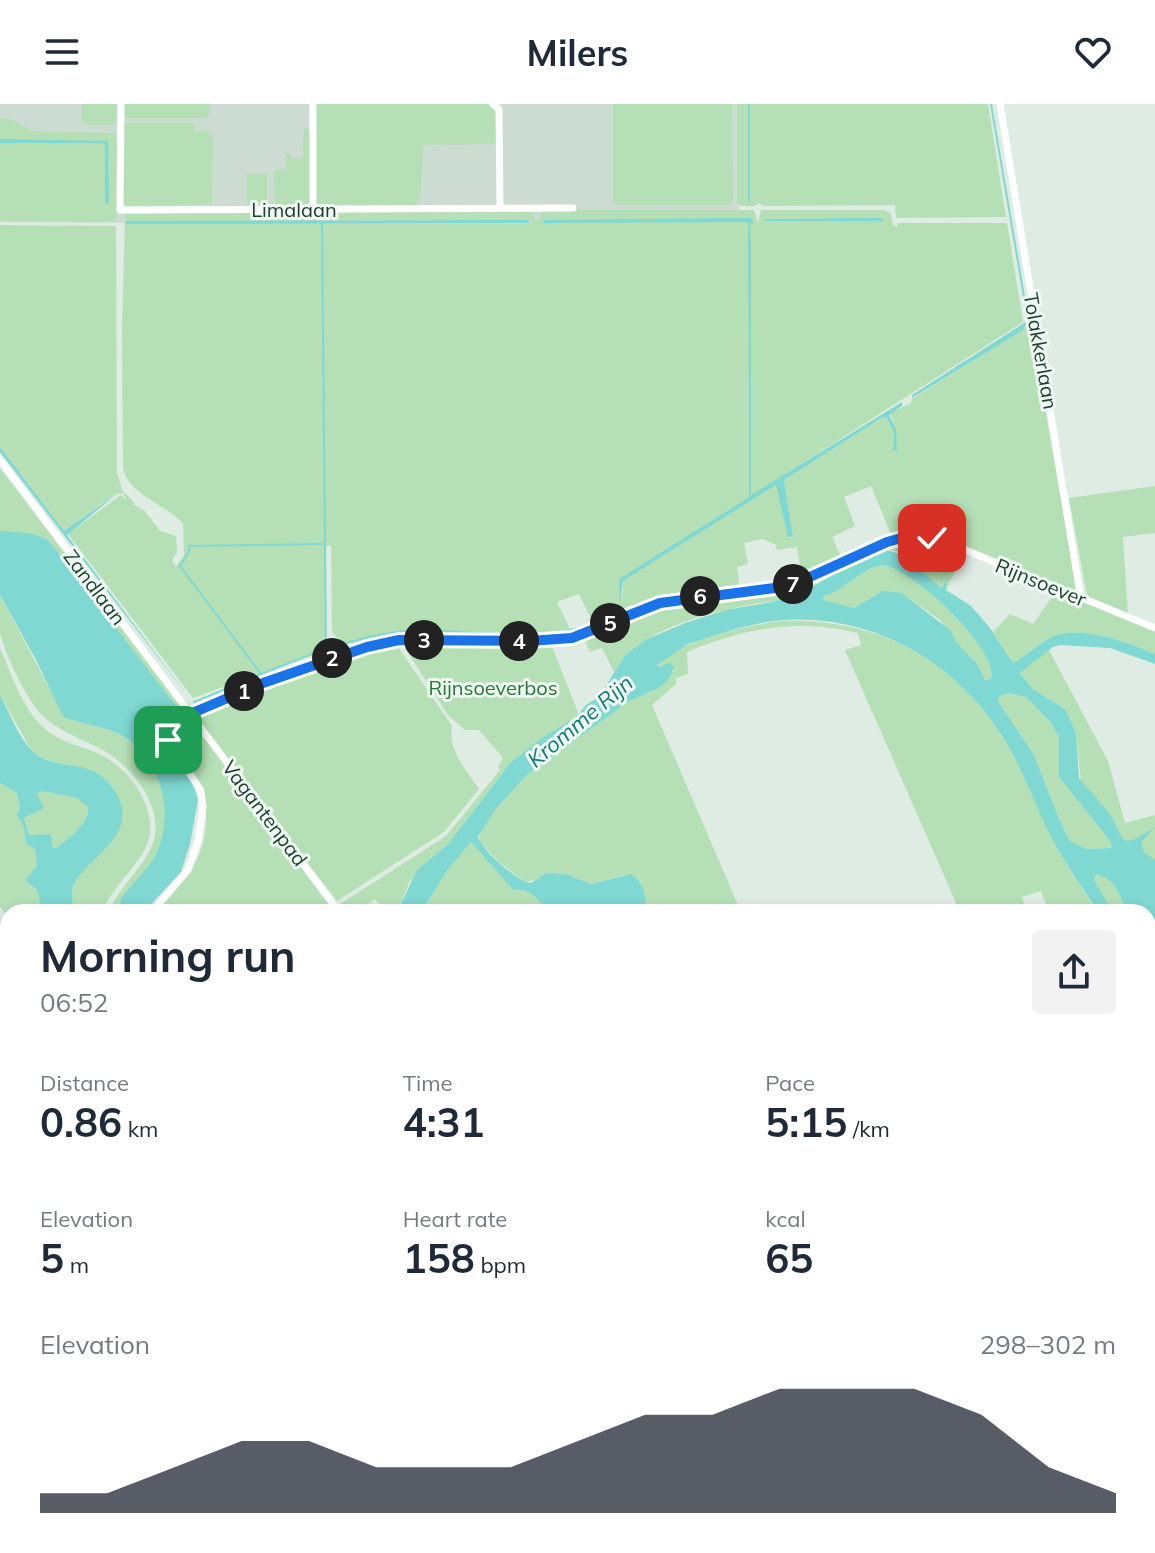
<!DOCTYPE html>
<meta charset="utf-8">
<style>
:root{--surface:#fff;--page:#f2f2f3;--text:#1f2937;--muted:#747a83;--accent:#111827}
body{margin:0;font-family:Mulish,sans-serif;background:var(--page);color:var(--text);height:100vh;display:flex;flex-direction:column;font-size:30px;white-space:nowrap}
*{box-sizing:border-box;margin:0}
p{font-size:26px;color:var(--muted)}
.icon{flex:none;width:44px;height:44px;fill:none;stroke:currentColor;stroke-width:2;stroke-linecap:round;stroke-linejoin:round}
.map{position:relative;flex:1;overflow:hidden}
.side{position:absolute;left:0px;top:800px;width:1156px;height:650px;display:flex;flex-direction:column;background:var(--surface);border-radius:24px 24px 0 0;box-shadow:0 4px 12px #0003}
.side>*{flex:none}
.pin{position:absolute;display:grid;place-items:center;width:68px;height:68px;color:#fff;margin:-34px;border-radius:16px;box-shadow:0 4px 12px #0006}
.km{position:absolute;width:40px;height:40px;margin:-20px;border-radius:50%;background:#222;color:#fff;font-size:22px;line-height:40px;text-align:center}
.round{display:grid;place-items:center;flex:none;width:84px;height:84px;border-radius:8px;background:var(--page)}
.head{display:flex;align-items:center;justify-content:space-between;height:136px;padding:0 40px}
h1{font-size:44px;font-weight:700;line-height:60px}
.figures{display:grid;grid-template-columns:repeat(3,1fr);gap:12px;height:136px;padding:8px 40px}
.figures div{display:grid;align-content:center}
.figures b{font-size:40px;font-weight:700}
.figures small{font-size:22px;font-weight:400}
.figures p{font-size:22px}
.chart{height:224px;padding:16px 40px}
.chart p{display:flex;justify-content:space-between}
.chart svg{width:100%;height:144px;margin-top:8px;fill:var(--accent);opacity:.7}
header{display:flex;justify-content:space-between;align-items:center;height:104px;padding:0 40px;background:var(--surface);font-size:36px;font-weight:700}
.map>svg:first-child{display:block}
</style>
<header><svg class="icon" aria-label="menu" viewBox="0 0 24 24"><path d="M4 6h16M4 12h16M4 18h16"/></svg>Milers<svg class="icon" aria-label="heart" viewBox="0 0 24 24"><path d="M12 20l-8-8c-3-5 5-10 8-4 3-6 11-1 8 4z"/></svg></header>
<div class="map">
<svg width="1155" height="1449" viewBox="0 0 1155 1449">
<rect width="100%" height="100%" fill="#dfece3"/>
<polygon fill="#cddcd2" points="0,0 738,0 739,123 0,118"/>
<g fill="#b5e0b6" fill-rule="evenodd">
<polygon points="82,0 117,0 116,17 112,21 86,21 82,15"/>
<polygon points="123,0 210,0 208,13 204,14 125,14"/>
<polygon points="315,0 489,0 496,7 497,40 423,41 420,96 416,101 317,101 315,99"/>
<polygon points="613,0 732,0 733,98 729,101 618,101 613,99"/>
<polygon points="737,0 988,0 1006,113 896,114 895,101 763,102 759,99 755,102 741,102 737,99"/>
<polygon points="0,15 11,15 32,27 115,29 117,39 116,118 0,117"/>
<polygon points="126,19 194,19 195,29 208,26 209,31 213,31 212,100 127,102 123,99 123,22"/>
<polygon points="304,25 310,25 310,99 305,102 277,102 275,100 274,66 286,66 286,50 291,50 291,55 303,54"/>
<rect x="247" y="70" width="20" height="29"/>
<path d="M541,106H754L758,119L761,106H885L891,110L893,121L897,123L898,119H1007L1023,218L751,392L748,134L749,393L620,475L622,497L623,477L776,381L790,434H793L784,376L883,313L887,314L894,329L893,346L896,348V324L890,309L911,299L912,295L1028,222L1033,234L1076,484L1075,489L933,431L910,430L892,433L871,382L844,393L855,422L832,433L842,455L802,474L797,443L777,446L776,441L763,435L744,439L748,460L737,463L740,486L667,493L625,506L623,504L617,503L591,515L579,490L557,498L571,527L469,531L416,528L363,538L342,539L332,528L331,442H326L325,546L193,594L68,430L121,391L127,396L123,389L116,390L64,427L0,343V121L116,122L117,368L122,386L135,399L133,400L145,407L160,427L176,432L177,448L172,456L176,463L184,451L183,419C164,400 128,390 123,364L122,228L125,108L534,107L535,117L540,116ZM315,116H527L534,117L532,120H306Z"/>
<polygon points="0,364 185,608 184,612 164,623 174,608 0,427"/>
<polygon points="1155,382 1155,429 1123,433 1128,511 1091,497 1087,492 1069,394"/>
<path d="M899,436H930L964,448L946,486L944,478L941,484C926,473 914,456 898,448C875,437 823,477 802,488L803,493H800L799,489C780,498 763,498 744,502C705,510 631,528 615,570L602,544L590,548L584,535L653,503L786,485Z"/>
<path d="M882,461C910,462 1000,546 991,575L985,576L971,553L958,542L940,516L902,489H878L854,504L823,497L824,492C846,485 860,466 882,461Z"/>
<path d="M1056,487L1155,527V550C1128,539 1078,519 1050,534C1037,540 1026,552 1013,559L993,528L1010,510L1033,520Z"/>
<path d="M0,491L65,614C86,621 112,623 129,637C164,664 174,711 156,750C147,768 131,785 119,801V808H109C119,781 146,763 154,736C163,703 134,666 108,649C85,635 59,629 40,609C27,595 3,547 0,528C0,516 0,503 0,491Z"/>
<path d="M781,517C880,514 957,556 1008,642C1025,670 1036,700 1050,730C1063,757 1081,782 1097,808H1049L1041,787L1022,793L1027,808H960L845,546L861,541L858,529C798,514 744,524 687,548L688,570L676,574V580L652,601L741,808H645V791L640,778L625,771L591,780L566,770L525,778L499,758L479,738L480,728L495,706L527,671L628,598L662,582L674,566L657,563C672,537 750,521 781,517Z"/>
<polygon points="407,538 551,540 579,611 503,668 449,739 432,753 410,777 397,808 384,808 375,795 364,803 367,808 341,808 337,802 446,732 500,666 498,663 503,654 479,626 465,626 448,611 405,544"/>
<path d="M396,540L452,622C448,647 466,666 479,685L444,728L337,797L196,613L316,563L365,546Z"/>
<path d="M0,544C12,571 21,603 44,624C61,640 85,642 105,653C130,667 153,700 150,729C146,759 112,779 103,808H74C73,800 71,791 73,783C82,755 129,733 120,700C107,650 55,672 30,644L0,591Z"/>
<polygon points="1049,546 1108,657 1125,719 1155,711 1155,765 1123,735 1110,710 1081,678 1076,629 1066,606 1033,585 1020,568"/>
<polygon points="1009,589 1026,593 1051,619 1059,633 1059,673 1110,737 1112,744 1086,745 1070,737 1060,717 1034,651 998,597 1000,592"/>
<path d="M175,628L189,645L204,633L330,802L322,808H153C168,792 187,775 197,755C210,729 210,690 192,667C182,655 170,645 173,630Z"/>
<polygon points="0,679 17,689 20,704 18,711 24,724 26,740 35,745 37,762 27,776 29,782 37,786 42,808 8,808 8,813 0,803"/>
<path d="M42,687L77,694L88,702C89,720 70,733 57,744H52L29,731L24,714L43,704L36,690Z"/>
<path d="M471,738L513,786C530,782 539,799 552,808H421L447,767Z"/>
<path d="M1095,770C1117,772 1118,792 1129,808H1113L1094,776Z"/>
<polygon points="0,857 8,867 8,912 0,913"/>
<polygon points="0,1009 8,1009 8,1081 0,1088"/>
<polygon points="1155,1091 1155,1151 1148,1155 1148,1095"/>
<polygon points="0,1162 8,1169 8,1442 65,1442 57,1449 0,1449"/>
<polygon points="93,1442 167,1442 158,1449 97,1449"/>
<polygon points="171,1442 381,1442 382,1449 162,1449"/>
<polygon points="458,1442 571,1442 570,1449 458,1449"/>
<polygon points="904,1442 974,1442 975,1449 881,1449"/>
<polygon points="1051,1442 1120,1442 1122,1449 1034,1449"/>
</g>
<g fill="#7fd8d2" fill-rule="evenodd">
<polygon points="0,35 108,37 109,99 105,99 105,41 102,39 0,39"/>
<polygon points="750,114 753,116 752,121 746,118 544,119 543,116"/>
<polygon points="881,114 884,117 764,117 766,115"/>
<polygon points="527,116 531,119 126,120 126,117 131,117"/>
<polygon points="751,133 751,391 902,298 902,302 889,311 896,324 897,348 893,346 894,329 887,314 883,313 784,376 793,433 788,433 776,381 623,477 620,499 619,475 749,393 748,134"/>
<polygon points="1029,216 1023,226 912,294 912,291"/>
<polygon points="0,343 64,427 117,390 67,431 193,599 0,348"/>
<path d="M0,427C18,429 34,427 49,437L176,602L159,632L193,679L198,696L190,740L181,768L144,808H119L121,794C132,780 148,766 156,750C174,711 163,664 130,637C112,623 86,621 65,614L62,610L35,554L0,491Z"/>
<path d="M886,446L903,451L941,484L946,477V486L971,502L990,524L1013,559C1026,552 1037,541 1050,534C1078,519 1128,539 1155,550V560L1110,544L1060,541L1053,543L1020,569L1033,585L1066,606L1076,629L1079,674L1110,710L1123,735L1126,737L1136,735L1155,723L1141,738L1144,748L1155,756V874L1148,858V808H1129C1118,792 1117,774 1096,770L1094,776L1113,808H1098C1082,783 1064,758 1050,731C1034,698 1022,663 1002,632C955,557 873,510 782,516C750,519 719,530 688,540L657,561L660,563L670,558L674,563L670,573L662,582L628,598L527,671L495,706L478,733C485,750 509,768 525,778L531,779L547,769L566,770L591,780L631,770C644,778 647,794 645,808H552C539,799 530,782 513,786L471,738L447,767L421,808H397L417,766L449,739L510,659L542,634L575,614L586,601L599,593L624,553L633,545L647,535L688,518L726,506L772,498L799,489L802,493V488C833,472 852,457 886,446ZM882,461C910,462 1000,546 991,575L985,576L977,560L955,537L951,527L902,489L882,487L854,504L823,496L824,492C846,486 860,465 882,461ZM1009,589L1026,593L1051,619L1059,633V673L1110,737L1112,744L1086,745L1070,737L1060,717L1034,651L998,597L1000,592Z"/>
<path d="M0,591C10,609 19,636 35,649C59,669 95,651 116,689C142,733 83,754 73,783C71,791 73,800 74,808H42L37,786L28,780L26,775L37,762L35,745L26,740L24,724L17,711L20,704L17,689L0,679ZM42,687L77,694L88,703C89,721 69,733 57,744H52L51,730L29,731L24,714L44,704L37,690Z"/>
<polygon points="8,1268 8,1348 0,1362 0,1292"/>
</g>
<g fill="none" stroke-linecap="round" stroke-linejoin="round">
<g stroke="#7fd8d2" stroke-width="2">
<polyline points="991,0 1028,216"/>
<polyline points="749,97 749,0"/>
<polyline points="322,120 326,547"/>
<polyline points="749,133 750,114"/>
<polyline points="592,519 620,504"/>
<polyline points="261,570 180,462 189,448 189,442 324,440"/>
<path d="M194,598C258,573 341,531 410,527C464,524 536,541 587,521"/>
<polyline points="0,1246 8,1235"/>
<polyline points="549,1442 550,1449"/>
</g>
<g stroke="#fff" stroke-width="7">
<polyline points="121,0 120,106 573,104"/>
<polyline points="313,0 313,105"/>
<polyline points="493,0 499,5 500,104"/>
<polyline points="1000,0 1081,495"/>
<polyline points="0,356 339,808"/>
<polyline points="152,808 188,766 198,737 203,703 201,687 168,636 171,627 190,610 304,563 384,538 411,536 529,537 572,534 660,499 790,482 887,438 905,433 932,434 946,438 1155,524"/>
<polyline points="0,1090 8,1083"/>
<polyline points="1148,1222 1155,1223"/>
<polyline points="1148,1298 1155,1296"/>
<polyline points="1148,1322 1155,1344"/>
<polyline points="685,1442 686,1449"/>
<polyline points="772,1442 774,1449"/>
<polyline points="842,1442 852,1449"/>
<polyline points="977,1442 979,1449"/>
<polyline points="815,1449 838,1442"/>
<polyline points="873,1449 896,1442"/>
</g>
</g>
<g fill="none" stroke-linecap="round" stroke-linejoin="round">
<g stroke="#fff" stroke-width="16">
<polyline id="route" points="168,636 171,627 190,610 263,579 367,543 399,536 529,537 572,534 660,499 790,482 887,438 905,433 932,434"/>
</g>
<use href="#route" stroke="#1a73e8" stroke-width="10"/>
</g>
<g text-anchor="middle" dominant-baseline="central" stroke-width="6" stroke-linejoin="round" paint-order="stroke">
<g font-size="20" fill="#1e3e2e" stroke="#eff8f2">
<text x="294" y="105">Limalaan</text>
<text transform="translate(1041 247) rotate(80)">Tolakkerlaan</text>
<text transform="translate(1041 478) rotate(22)">Rijnsoever</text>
<text transform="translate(95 483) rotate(53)">Zandlaan</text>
<text transform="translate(265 709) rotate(53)">Vagantenpad</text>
</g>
<g font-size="20" fill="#237a31" stroke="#eff8f2">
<text x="493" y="583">Rijnsoeverbos</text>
</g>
<g font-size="22" font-style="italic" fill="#117b75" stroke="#eff8f2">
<text transform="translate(580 617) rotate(-40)">Kromme Rijn</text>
</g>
</g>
</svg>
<div class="pin" style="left:168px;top:636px;background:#1e9e55"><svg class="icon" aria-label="arrive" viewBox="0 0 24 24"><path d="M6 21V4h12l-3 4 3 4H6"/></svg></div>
<div class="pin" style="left:932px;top:434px;background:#d93025"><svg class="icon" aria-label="check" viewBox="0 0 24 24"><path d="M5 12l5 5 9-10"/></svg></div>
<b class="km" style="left:244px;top:587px">1</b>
<b class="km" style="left:332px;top:554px">2</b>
<b class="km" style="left:424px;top:536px">3</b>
<b class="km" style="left:519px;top:537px">4</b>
<b class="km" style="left:610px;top:519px">5</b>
<b class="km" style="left:700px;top:492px">6</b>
<b class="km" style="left:793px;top:480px">7</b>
<section class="side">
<div class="head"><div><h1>Morning run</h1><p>06:52</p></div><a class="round"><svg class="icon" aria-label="share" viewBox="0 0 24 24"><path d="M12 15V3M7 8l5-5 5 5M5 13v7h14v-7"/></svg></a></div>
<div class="figures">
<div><p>Distance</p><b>0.86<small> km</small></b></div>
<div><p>Time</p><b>4:31</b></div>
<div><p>Pace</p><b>5:15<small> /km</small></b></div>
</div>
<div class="figures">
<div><p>Elevation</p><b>5<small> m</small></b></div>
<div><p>Heart rate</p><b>158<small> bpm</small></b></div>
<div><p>kcal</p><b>65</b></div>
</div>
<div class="chart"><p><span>Elevation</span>298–302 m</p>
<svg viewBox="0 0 160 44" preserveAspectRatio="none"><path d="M0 44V38L10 38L20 30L30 22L40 22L50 30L60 30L70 30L80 22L90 14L100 14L110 6L120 6L130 6L140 14L150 30L160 38V44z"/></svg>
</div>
</section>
</div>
